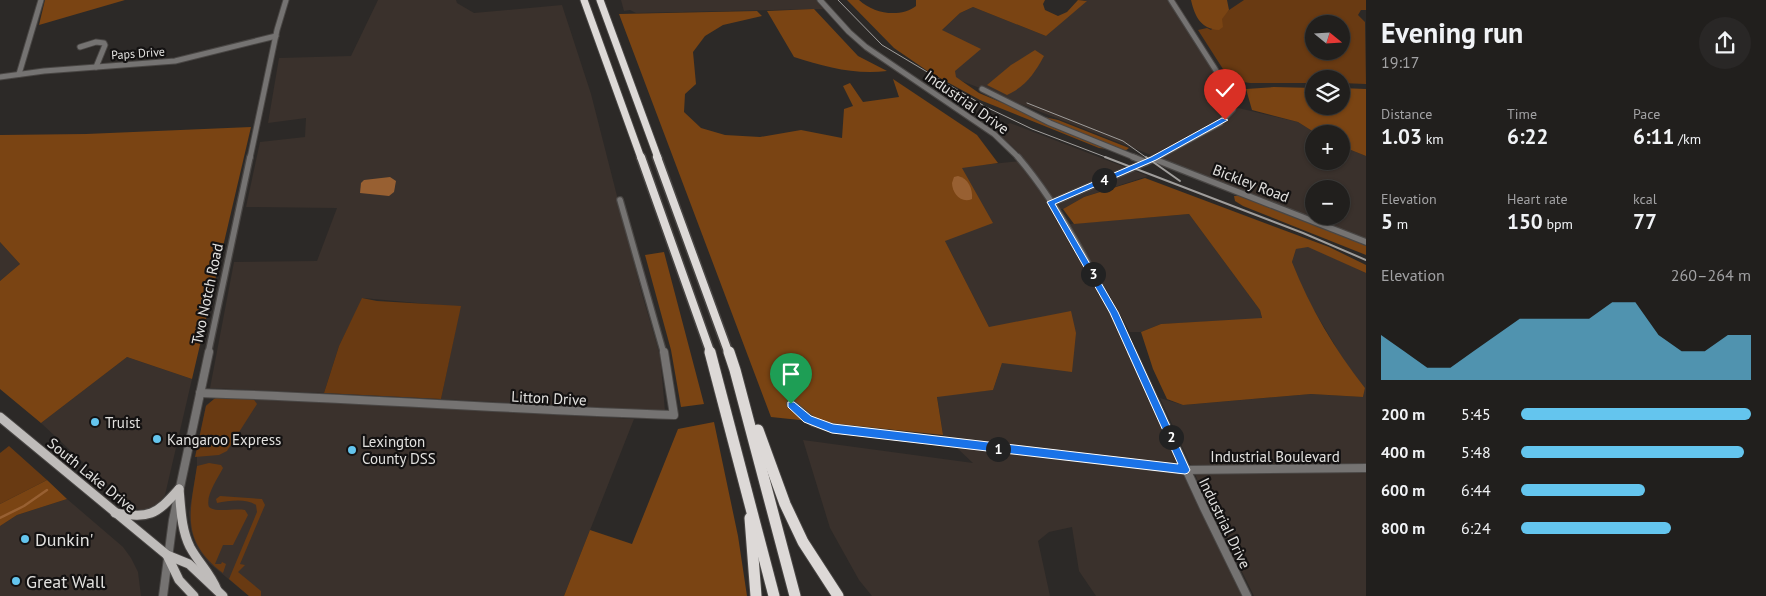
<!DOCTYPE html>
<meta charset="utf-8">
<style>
:root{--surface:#211f1d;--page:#292726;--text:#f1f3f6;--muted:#a2a2a4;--line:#3e3d3b;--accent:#64c5ee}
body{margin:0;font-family:"PT Sans",sans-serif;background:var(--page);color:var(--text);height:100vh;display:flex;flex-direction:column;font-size:19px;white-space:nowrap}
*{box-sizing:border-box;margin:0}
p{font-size:16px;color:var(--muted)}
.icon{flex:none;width:28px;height:28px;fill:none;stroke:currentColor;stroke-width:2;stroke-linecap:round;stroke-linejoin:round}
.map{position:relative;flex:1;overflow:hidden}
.panel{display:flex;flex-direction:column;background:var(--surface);width:400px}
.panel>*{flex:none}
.needle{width:32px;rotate:108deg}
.fabs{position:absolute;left:1305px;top:15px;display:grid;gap:10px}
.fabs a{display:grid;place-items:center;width:45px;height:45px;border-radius:50%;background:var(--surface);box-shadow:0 1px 4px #0004,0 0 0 1px var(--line);font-size:25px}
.pin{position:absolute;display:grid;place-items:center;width:42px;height:42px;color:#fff;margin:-51px -21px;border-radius:50% 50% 50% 0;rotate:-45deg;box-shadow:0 0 5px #0007}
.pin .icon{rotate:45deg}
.km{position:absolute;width:25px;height:25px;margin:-12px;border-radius:50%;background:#222;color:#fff;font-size:14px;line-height:25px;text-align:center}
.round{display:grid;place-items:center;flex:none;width:52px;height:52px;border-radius:26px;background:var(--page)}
.headline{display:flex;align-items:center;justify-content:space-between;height:85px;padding:0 15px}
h1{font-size:28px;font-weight:800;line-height:38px}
.metrics{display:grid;grid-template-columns:repeat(3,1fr);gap:8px;height:85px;padding:5px 15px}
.metrics div{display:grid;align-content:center}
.metrics b{font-size:21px;font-weight:800}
.metrics small{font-size:14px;font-weight:400}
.metrics p{font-size:14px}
.chart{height:140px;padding:10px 15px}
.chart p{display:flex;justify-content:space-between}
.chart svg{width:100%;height:90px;margin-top:5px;fill:var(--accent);opacity:.7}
ul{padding:0 15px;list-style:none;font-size:16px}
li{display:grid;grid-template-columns:80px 60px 1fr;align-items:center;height:38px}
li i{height:12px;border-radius:6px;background:var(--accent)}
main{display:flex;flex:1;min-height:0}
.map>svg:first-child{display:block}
</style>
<main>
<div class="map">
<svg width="1366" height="596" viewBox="0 0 1366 596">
<rect width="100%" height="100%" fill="#2c2927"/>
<g fill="#3a312c" fill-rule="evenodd">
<polygon points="378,0 456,0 457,3 474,13 562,5 591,94 642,294 660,355 665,411 441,399 460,307 363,298 339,346 324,393 210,388 234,262 317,261 337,208 246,207 260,142 305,137 306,118 268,123 279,58 351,56"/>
<polygon points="621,0 816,0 823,9 636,13 630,10 624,11"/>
<path d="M1086,0H1168L1221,79L1227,89L1230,106L1298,122L1317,134H1314V161H1341V146L1366,156V239L949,76L942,30L960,13L973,7L1046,36ZM1314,189H1341V216H1314Z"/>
<polygon points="1010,123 1148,176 1084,197 1063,209 1059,209 1035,173 1018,152 996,132"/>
<polygon points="1020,161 1042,193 1089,271 1130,349 1184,474 1242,596 1096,596 1079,571 1072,527 1049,532 1038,541 1050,596 872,596 859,580 830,528 803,440 973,463 943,435 937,396 993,390 1002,363 989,327 945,241 962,167"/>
<polygon points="1189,214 1260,310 1262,319 1161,324 1141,332 1130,332 1069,224"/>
<polygon points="0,242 20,264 0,281"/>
<polygon points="1308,246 1366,273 1366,596 1254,596 1209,505 1160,398 1183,405 1311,394 1363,397 1365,388 1346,364 1305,295 1292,262 1296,249"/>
<polygon points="127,357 192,379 165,495 156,506 142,511 136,508 86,465 41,423"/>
<polygon points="216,398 274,399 634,419 564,596 249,596 209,563 197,548 191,530 189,513 197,467 197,451 206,405"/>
<polygon points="67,499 123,547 131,558 138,572 141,596 0,596 0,526 17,515"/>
</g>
<g fill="#693a12" fill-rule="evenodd">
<path d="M1244,0H1366V10H1361L1358,15L1365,22L1366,84L1341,83V79H1314V83H1250L1230,80L1198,30L1207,28L1211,30L1229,10ZM1314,24H1341V51H1314Z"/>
<polygon points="362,298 377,301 461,306 441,399 324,393 339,346"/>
<polygon points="221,396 252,397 257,404 227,451 219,455 195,457 206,406 214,399"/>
<polygon points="9,446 47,480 0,504 0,453"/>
<path d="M209,463L221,465L223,468C218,478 205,496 209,507C216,513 234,508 245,510L248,515L233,545H223L215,564H221L222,562L226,564L223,573C180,540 190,513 197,466Z"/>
<path d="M220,496L262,499L265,505L240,564L245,565L238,572L261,591V596H249L229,579L257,512L256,505C245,498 229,501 217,503L216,499Z"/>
</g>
<g fill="#7a4413">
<polygon points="45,0 125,0 39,25"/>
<path d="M847,0H859C874,14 900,18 916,6V0H1045L1043,4L1045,10L1058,16L1067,12L1078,0L1087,1L1046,36L973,7L960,13L942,30L981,49L955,71L956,77L979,93L1026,113L1058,120L1129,148L1125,151L1099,148L980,100L929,72L894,48Z"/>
<path d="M1191,0H1227L1229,10L1222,19L1223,27L1219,30C1201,29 1195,17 1191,0Z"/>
<path d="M814,9L858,56L887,71C855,75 825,67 794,57L767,11Z"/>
<polygon points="757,11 762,16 723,25 705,36 693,52 696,84 685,94 684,112 701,128 725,135 760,137 801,130 842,138 844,109 853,106 843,86 850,83 863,102 899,97 893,79 977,135 998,163 962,168 993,223 945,241 989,327 1071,311 1076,333 1072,372 1002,363 993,390 937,397 943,435 771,417 619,14"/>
<path d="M1035,50L1044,56C1034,74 1026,86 1007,95L987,85L1011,65Z"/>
<polygon points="1274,87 1314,88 1314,106 1341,106 1341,88 1366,89 1366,156 1341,146 1341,134 1317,134 1298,122 1252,110 1246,89"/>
<polygon points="251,127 192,379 127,357 41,423 0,389 0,281 20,264 0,242 0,135 86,134"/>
<path d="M1145,178L1329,247L1366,265V273L1308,247L1296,249L1292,262C1310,308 1335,350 1365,388L1363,397L1311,394L1183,405L1167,399L1153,369L1141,332L1161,324L1262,318L1260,310L1189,214L1074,224L1063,209L1084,197Z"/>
<polygon points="1234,196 1249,196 1366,242 1366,255 1243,206 1235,201"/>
<polygon points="664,252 704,404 681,407 671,350 645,255"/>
<polygon points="714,422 738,536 747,596 564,596 590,530 632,544 678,429"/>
<polygon points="47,480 67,499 17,515 0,526 0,504"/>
</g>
<g fill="#986032">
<path d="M958,176C968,178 973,189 972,199C961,204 952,193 952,183L954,177Z"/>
<polygon points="390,177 396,181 394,192 389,196 360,193 361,183 364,180"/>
</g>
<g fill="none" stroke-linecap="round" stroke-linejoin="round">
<polyline stroke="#986032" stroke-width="2.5" points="0,518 24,506 47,490"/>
<g stroke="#494644" stroke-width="7">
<g id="minor-far2">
<polyline points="820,0 849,32 866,47 994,134 1019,158"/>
<polyline points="80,47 96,42 104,43 105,45 96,67"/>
<polyline points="19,74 41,0"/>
<polyline points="0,77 44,71 175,61 276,36"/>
<polyline points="982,89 1050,123 1136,158"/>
<polyline points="250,158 277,30 286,0"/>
<polyline points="1156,158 1220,123 1233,109 1231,94 1171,0"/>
</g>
</g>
<g stroke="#494644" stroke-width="8">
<g id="minor-far1">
<path d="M1018,157C1065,212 1102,289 1133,354"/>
<polyline points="1133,157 1146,162"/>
<polyline points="1154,159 1366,242"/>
<polyline points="620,200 664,354"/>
<polyline points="1051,203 1158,157"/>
<polyline points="208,354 250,157"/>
</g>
</g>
<g stroke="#494644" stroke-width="10">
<g id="minor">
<polyline points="1132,352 1204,508 1247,596"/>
<path d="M200,393C358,398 516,410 674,415L664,352"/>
<polyline points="791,404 813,422 832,428 1185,470 1366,468"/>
<polyline points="163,596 173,520 209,352"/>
</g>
</g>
<g stroke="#494644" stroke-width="11">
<g id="major">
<polyline points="0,417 167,555 189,564 223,596"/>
<path d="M179,489C181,508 181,529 190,547C198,562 211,574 217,590"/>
<path d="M115,513C150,518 155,516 179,489"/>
<polyline points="167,555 179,580 194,596"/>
</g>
</g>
<g stroke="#494644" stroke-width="9">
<g id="highway-far2">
<polyline points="584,0 641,158"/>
<polyline points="600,0 658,158"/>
</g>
</g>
<g stroke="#494644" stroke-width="11">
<g id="highway-far1">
<polyline points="641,157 711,354"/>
<polyline points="657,157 729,354"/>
</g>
</g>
<g stroke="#494644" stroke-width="13">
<g id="highway">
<polyline points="710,352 774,596"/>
<polyline points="729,352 735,370 795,596"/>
<polyline points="758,430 785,504 803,542 838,596"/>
<polyline points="750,518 756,596"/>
</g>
</g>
<use href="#minor-far2" stroke="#757372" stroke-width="5"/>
<use href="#minor-far1" stroke="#757372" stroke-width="5.5"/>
<use href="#minor" stroke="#757372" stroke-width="8"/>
<use href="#major" stroke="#bfbcba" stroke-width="9"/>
<use href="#highway-far2" stroke="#ddd9d7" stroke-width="7"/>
<use href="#highway-far1" stroke="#ddd9d7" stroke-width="8"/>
<use href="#highway" stroke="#ddd9d7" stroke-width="11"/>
<g stroke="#a09e9c" stroke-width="1">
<polyline points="838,0 882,45 986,107 1032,129 1108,158"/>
<polyline points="1027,103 1123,141 1147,158"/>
</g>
<g stroke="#a09e9c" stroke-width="2">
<polyline points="1105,157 1303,233 1366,260"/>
<polyline points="1146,157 1180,181"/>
</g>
</g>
<polygon fill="#1a73e8" stroke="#fff" points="1222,118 1228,120 1156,160 1055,204 1118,312 1190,470 1188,473 1185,474 832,433 804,422 788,407 788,402 794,402 811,416 833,424 1178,464 1110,313 1047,202 1151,157"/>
<g fill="#64c5ee" stroke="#141212" stroke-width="2">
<circle cx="95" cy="422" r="5"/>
<circle cx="157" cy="439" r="5"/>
<circle cx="352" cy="450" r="5"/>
<circle cx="25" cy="539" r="5"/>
<circle cx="16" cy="581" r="5"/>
</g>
<g text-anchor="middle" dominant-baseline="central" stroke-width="4.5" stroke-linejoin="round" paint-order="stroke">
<g font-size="12" fill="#e2e1df" stroke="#141212">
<text transform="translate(138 53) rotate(-4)">Paps Drive</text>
</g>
<g font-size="15" fill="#e2e1df" stroke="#141212">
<text transform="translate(967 102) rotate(35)">Industrial Drive</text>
<text transform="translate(1251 183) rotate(21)">Bickley Road</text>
<text transform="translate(207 294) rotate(-78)">Two Notch Road</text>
<text transform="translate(549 398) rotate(3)">Litton Drive</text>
<text x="1275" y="456">Industrial Boulevard</text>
<text transform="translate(92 475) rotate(39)">South Lake Drive</text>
<text transform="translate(1225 523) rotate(64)">Industrial Drive</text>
</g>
<g font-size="15" fill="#e2e1df" stroke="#141212" text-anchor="start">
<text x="105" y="422">Truist</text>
<text x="167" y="439">Kangaroo Express</text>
<text x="362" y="441">Lexington<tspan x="362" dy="17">County DSS</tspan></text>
</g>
<g font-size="18" fill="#e2e1df" stroke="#141212" text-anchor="start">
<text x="35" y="539">Dunkin'</text>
<text x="26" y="581">Great Wall</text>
</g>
</g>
</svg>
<div class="fabs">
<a><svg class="needle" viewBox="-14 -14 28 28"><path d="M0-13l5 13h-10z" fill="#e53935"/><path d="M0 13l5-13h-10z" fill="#a2a2a4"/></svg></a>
<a><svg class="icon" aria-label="layers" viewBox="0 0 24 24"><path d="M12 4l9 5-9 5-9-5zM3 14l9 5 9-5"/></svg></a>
<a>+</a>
<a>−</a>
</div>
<div class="pin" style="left:791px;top:404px;background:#1e9e55"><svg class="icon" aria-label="arrive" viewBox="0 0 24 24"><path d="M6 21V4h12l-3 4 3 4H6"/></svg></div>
<div class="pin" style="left:1225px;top:120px;background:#d93025"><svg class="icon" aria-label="check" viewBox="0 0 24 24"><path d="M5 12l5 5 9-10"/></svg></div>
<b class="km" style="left:998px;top:449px">1</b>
<b class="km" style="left:1171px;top:437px">2</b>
<b class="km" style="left:1093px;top:274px">3</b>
<b class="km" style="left:1104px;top:180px">4</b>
</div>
<section class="panel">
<div class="headline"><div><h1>Evening run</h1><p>19:17</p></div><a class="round"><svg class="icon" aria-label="share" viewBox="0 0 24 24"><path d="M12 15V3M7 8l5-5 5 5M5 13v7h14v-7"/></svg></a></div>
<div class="metrics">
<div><p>Distance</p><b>1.03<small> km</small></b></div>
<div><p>Time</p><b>6:22</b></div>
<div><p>Pace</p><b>6:11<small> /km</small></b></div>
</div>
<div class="metrics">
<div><p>Elevation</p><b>5<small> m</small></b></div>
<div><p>Heart rate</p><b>150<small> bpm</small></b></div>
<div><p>kcal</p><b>77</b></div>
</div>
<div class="chart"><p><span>Elevation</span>260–264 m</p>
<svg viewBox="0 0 160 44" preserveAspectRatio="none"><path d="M0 44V22L10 30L20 38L30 38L40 30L50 22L60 14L70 14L80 14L90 14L100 6L110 6L120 22L130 30L140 30L150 22L160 22V44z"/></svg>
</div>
<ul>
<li><b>200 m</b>5:45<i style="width:100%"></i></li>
<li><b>400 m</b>5:48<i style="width:97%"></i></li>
<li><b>600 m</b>6:44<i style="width:54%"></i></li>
<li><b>800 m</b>6:24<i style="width:65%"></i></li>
</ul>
</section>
</main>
